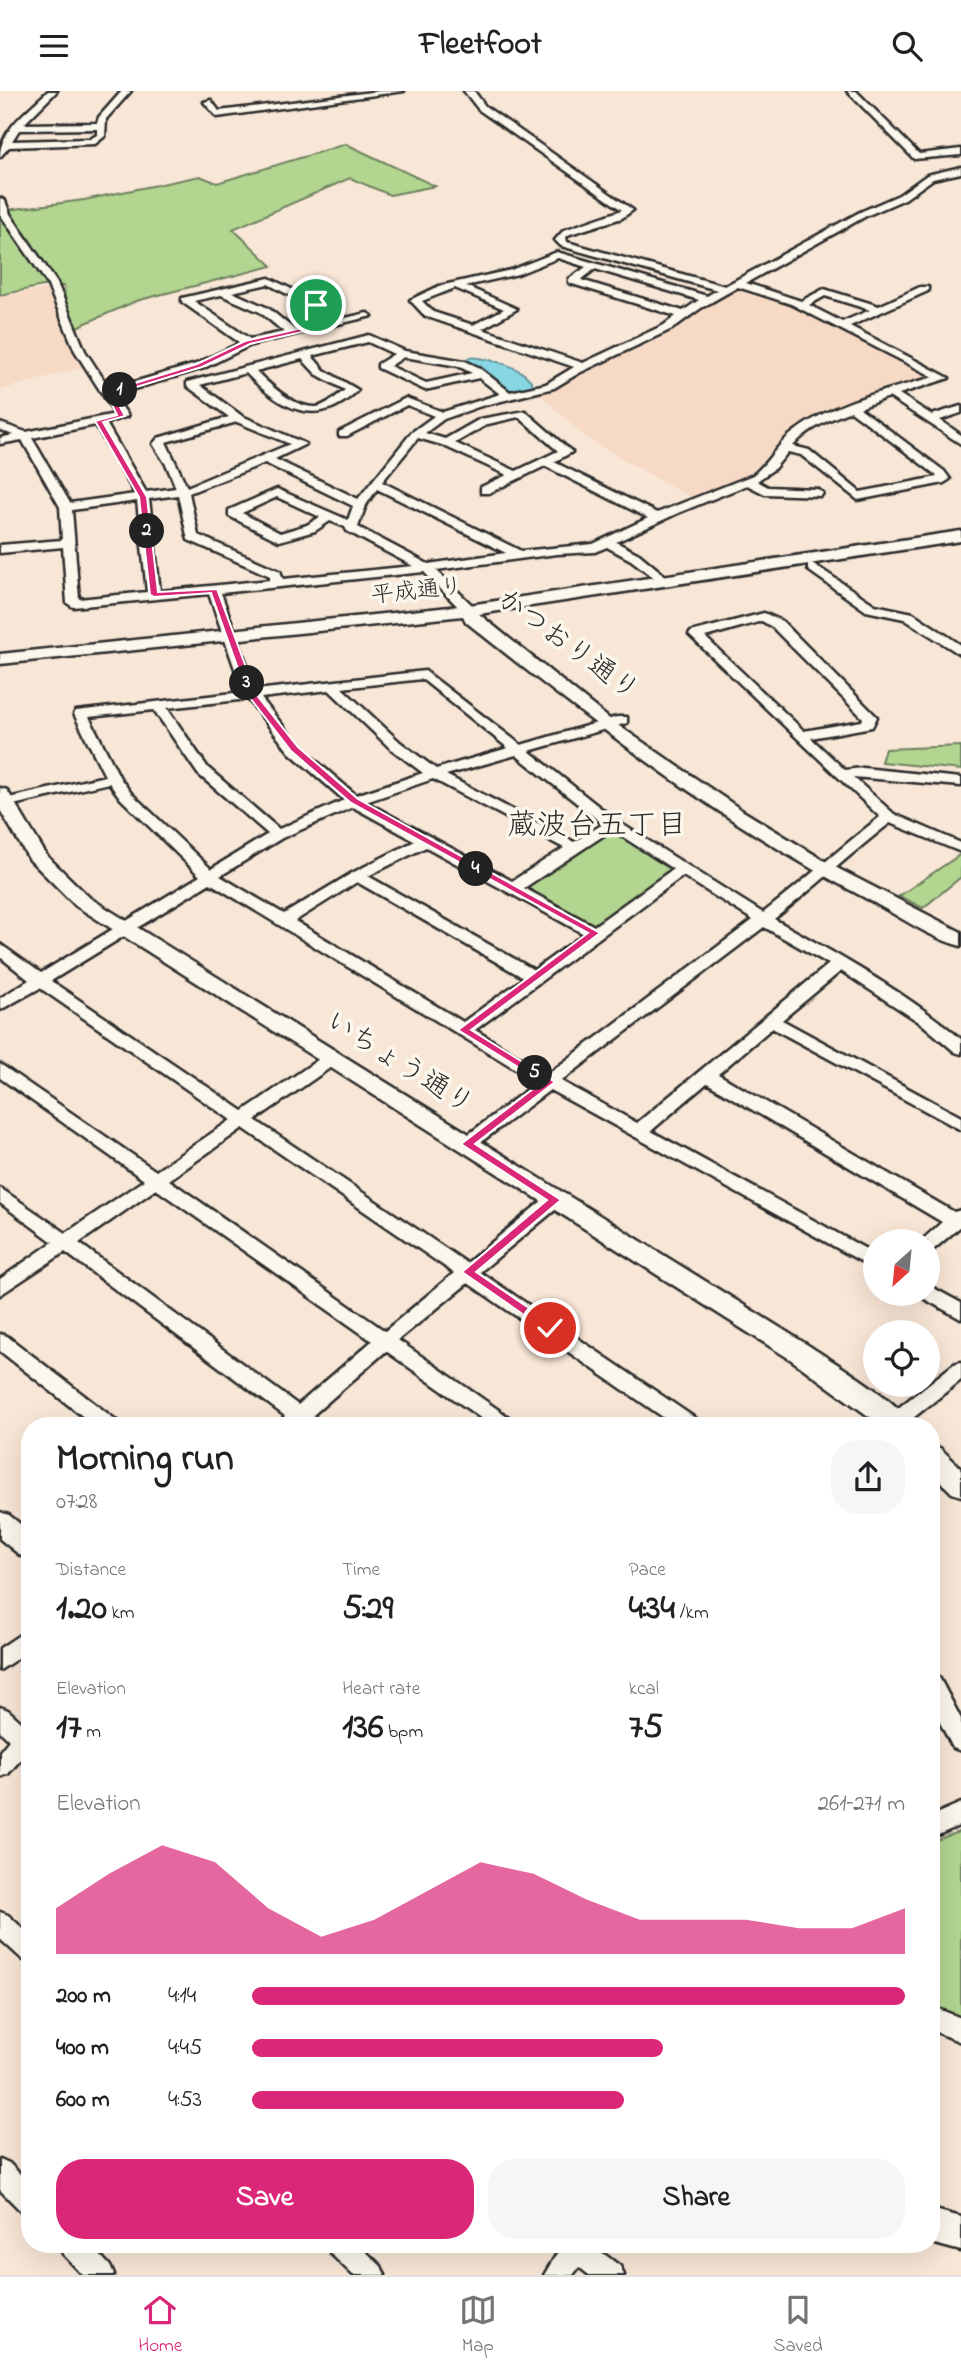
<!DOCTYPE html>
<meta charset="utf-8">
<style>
:root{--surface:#fff;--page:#f6f6f6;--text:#202124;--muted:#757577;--line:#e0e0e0;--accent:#db2777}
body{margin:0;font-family:"Indie Flower","Klee One",sans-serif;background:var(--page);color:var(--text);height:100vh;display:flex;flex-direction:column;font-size:26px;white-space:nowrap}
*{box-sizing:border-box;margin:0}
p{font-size:23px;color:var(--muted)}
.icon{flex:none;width:38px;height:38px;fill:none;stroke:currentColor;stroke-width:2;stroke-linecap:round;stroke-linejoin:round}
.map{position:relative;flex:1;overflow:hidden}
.drawer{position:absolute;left:21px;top:1326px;width:919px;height:836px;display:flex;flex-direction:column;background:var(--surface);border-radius:28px;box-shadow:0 7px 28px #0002}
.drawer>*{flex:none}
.needle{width:46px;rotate:207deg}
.buttons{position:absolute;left:863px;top:1138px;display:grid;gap:14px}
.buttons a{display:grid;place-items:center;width:77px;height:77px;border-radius:50%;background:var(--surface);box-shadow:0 7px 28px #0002;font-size:35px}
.pin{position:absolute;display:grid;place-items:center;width:60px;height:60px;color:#fff;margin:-30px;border:4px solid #fff;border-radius:50%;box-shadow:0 2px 7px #0007}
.km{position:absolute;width:35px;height:35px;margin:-18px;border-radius:50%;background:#222;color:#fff;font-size:19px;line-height:35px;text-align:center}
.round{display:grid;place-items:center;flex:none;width:74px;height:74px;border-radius:28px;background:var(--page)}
.head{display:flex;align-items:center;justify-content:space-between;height:119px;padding:0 35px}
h1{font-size:38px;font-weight:800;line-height:52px}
.stats{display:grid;grid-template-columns:repeat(3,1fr);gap:10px;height:119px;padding:7px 35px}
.stats div{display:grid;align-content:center}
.stats b{font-size:35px;font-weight:800}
.stats small{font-size:19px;font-weight:400}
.stats p{font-size:19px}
.chart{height:196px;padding:14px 35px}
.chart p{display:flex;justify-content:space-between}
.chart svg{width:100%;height:126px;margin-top:7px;fill:var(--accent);opacity:.7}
.primary-button{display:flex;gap:14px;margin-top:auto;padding:14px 35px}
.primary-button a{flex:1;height:80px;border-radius:28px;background:var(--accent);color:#fff;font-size:28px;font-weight:800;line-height:80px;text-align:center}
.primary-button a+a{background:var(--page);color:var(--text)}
ul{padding:0 35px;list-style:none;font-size:23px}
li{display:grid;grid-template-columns:112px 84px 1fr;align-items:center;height:52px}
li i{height:18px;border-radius:9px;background:var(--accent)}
header{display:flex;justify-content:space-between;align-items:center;height:91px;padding:0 35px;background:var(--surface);font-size:32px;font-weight:800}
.tabs{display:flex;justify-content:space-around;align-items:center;height:98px;border-top:2px solid var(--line);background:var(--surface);font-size:19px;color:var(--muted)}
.tabs a{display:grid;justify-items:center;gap:4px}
.tabs .current{color:var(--accent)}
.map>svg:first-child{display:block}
</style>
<header><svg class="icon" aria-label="menu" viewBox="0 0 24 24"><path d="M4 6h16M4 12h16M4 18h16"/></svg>Fleetfoot<svg class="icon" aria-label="search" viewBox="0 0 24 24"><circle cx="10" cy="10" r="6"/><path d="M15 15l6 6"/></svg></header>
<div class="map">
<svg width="961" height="2184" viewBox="0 0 961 2184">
<rect width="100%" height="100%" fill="#f8e6d6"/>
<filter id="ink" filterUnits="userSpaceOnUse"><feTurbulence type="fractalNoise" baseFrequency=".0143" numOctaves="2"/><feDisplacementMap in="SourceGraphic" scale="14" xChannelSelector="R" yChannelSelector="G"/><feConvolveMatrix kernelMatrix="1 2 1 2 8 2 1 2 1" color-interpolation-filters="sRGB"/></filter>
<g filter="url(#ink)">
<g fill="#f6dac6">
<polygon points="738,196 796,214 935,286 815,325 797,337 763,375 741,388 689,406 588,348 538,302 564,293 620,265 669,237 699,215"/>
<polygon points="52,197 88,275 0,299 0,205"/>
</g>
<g fill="#b2d590" stroke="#6e805e" stroke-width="2">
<polygon points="346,53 435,95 390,104 350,87 233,138 272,175 136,210 68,240 64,195 43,195 0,204 0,120 84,109 200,85 217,92"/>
<polygon points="961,655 961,679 881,671 885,658"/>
<polygon points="612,733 684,777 595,842 511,798"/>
<polygon points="961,763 961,786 923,817 899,805"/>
<polygon points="961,1740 961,1932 931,1919 931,1751"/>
</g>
<path fill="#87d6e4" stroke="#62929a" stroke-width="2" d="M470,266C493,268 524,275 535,296C528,298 519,301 513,300C498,298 482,276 465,269Z"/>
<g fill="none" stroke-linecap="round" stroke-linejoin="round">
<g stroke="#2b2b2b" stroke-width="5">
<g id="minor">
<path d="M48,0H57L24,33L97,32L99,26L122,0H131L106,28L105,45L95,53L9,56L0,66C0,38 30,18 48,0ZM97,38V44L90,48L12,50L19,39Z"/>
<polygon points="380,0 404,0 217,26 204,11 211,9 219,20"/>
<path d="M464,0H474L485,15L633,119L622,127L570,143L566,146L567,151L725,195L860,121L899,104L927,84L961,76V82L933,88L905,108L866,125L746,192L801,210L824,198L879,215L920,196H928V200L850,235L949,287L899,303L932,324L961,315V322L940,329L961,344V353L889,306L860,317L944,380L950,388L944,392L858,409L801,364L788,361L774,378L757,390L768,396L817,398L823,402L821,405L765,403L747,394L678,422L616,451L639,463L668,487V493L664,494L631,469L607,456L595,461L557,463L436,479L474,516L475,519L469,523L464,522L424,481L221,502L256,599L425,580L521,654L617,626H627V632L529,660L617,730L763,822C803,791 840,757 880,726L689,544L691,541L764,522L782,530L877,626L872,636L811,647L845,679L863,677L961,687V695L853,686L894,723L961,752V761L890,732C850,763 814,797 774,828C838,864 904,900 961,948V963L955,961L922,933L841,880L782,929L961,1026V1039L772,937L718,983L954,1121L961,1119V1135L934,1158L928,1160V1150H921L942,1131L707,992L651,1040L875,1163V1178L550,999L473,1057H461L458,1053L461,1049L537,991L210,792L51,890L243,1020L325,964H337L339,968L337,972L255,1029L467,1172L549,1104H561L564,1109L561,1114L480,1181L698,1329L701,1335H676L468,1192L398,1249L513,1329L516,1335H492L386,1260L313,1324L323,1335H277L285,1325L65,1161L0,1204V1188L53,1151L0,1112V1097L66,1142L144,1089L0,987V973L156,1080L231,1029L40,897L0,919V907L29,889L0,866V853L41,882L200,785L121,708L109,692L0,717V709L105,685L74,623L76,620L243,601L209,503L73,516L67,512L63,456L0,462V454L62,449L60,416L22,349L0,353V347L13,344L0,339V332L26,341L115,323L75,260L47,192L0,123V107L5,110L10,123L57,192L85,260L110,298L196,273L240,252L182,211V207L269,187L320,212L341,228L367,222L372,225L251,254L204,277L114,304L128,325L106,332L146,401L176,397L167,375L153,353L158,347L229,326L187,295V291L369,244L405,260L465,270L478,276L510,301L546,293L574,276L425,225L410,209L439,195L511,179L557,161L707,205L717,199L561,155L555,149L564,139L622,119L479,19ZM558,167L586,176L569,188V192L676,225L664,234L583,272L482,238L517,218L466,195L518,183ZM595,178L699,209L683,220L581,189ZM268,193L312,216L330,230L294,238L268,217L232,201ZM738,196L791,213L934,286C888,299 833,311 794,341C778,352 769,371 753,384L657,422L554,371L572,361L525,320L480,328L445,348L425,342L444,328L481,315L554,297L579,282L672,238L701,217ZM455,197L504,218L473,234L433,221L422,210ZM221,204L260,221L284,241L250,248L194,210ZM825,205L870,219L842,231L809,214ZM368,251L394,263L378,273V277L425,299L479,287L500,303L443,321L406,307L339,341V345H347L407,314L434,325L412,341L358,408L275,368L306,353L242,325L200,294L246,282C280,318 318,339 358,299L324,279L312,265ZM404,266L458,275L472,282L426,292L390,275ZM302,268L316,283L345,299C337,305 327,314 317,316C295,318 269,293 256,280ZM851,320L936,384L937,386L860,401L809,359L793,355C807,338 830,328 851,320ZM519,326L558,360L516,380L455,352L488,333ZM237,331L290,353L187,396L166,351ZM96,334L135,403L70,412L32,347ZM418,347L442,354L507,384L481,396V402H489L545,375L648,427L593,453L521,460L382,391ZM265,372L353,415L348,429L277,398L229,419V425L279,450L315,440L330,430L345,436L347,440L413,475L283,488L280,480L198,444L189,402ZM377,398L506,462L428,473L358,436L366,414ZM178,404L188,449L270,485V489L160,500L149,408ZM277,406L320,426L307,434L280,442L242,422ZM137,410L147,501L79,508L72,419ZM762,530L772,536L863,627L862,630L804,640L705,546ZM422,588L508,657L436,678L400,651L342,597ZM329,599L390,657L423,682L356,704L299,655L261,607ZM248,608L289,661L344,709L279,738L208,677L167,617ZM154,619L198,683L268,743L211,778L131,702L120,687L89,626ZM516,664L603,733L574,751L446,684ZM433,688L564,757L512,790L366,711ZM353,716L415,750L352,782L284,823L220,785L282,747ZM612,739L673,778L594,835L524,797ZM426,756L584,843L534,879L368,785ZM683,785L753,829L548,983L475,939ZM357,791L524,887L463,931L295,830ZM764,836L829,873L637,1032L561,990ZM243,1037L454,1182L385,1240L169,1089ZM156,1098L372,1250L298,1314L79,1152Z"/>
<polygon points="847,0 856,0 919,63 961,58 961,64 914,68"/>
<polygon points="812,472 875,514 913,522 961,554 961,564 904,528 866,520 808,479 808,473"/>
<polygon points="928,1194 961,1212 961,1228 921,1206 919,1202 928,1202"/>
<polygon points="0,1243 7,1245 116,1329 119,1335 95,1335 0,1260"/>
<polygon points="961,1271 961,1289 903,1335 880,1335 883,1329 954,1273"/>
<polygon points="30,1537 30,1559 0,1579 0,1557"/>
<polygon points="931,1583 939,1586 961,1628 961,1660 953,1657 931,1614"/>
<polygon points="0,1616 8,1619 30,1639 30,1664 26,1662 8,1683 0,1686 0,1660 9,1649 0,1640"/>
<polygon points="961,1712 961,1734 931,1747 931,1725"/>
<polygon points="0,1821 8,1824 30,1844 30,1872 22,1868 0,1848"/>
<polygon points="931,1915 961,1927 961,1951 931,1939"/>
<polygon points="0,2068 9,2072 30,2093 30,2124 21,2120 0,2099"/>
<polygon points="59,2154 91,2154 110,2175 114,2184 83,2184 63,2163"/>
<polygon points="327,2154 359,2154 381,2175 385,2184 353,2184 331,2163"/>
<polygon points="557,2154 592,2154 620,2175 624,2184 589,2184 579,2176 573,2184 544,2184 559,2159"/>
</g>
</g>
<g stroke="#2b2b2b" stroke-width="5">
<g id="tertiary">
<path d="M961,440V450L479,523L612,630L743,720L833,775L961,841V855C930,847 899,825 871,810C722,733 596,635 466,531L463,525L0,573V563L469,514Z"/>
<path d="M0,697L7,699L47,765L90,807L811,1256C836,1273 900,1310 912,1335H882L793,1270L76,815L29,768L0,719Z"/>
<polygon points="931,1354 940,1357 961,1377 961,1405 952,1402 931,1381"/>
<polygon points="0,1421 9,1424 30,1441 30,1468 21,1465 0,1448"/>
<polygon points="931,2118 961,2126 961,2160 931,2152"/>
</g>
</g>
<use href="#minor" fill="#fbf7ec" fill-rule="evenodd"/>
<use href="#tertiary" fill="#fbf7ec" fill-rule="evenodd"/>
</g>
</g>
<polygon fill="#db2777" stroke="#fff" stroke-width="2" points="314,212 319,212 341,229 341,232 250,253 202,276 113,303 125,325 103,331 147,406 158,501 217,498 256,603 298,656 358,708 600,842 471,939 555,991 475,1053 561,1109 476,1181 554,1234 556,1237 550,1242 462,1181 547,1109 461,1053 542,991 458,939 588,842 351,712 291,660 247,603 211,502 154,506 150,504 139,406 95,330 117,324 106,301 197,273 245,250 333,230"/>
<g text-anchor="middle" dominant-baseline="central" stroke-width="7" stroke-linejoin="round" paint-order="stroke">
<g font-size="23" fill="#2b2b2b" stroke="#fbf7ec">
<text transform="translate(417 501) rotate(-6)">平成通り</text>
</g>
<g font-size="28" fill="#2b2b2b" stroke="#fbf7ec">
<text transform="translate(567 555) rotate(36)">かつおり通り</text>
<text transform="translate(399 973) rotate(32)">いちょう通り</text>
</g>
<g font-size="30" fill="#2b2b2b" stroke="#fbf7ec">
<text x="597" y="736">蔵波台五丁目</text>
</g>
</g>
</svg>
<div class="buttons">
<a><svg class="needle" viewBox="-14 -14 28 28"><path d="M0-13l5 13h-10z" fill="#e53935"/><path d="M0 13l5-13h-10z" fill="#757577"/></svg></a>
<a><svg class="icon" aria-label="locate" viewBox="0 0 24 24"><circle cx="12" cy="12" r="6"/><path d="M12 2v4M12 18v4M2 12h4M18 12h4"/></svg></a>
</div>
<div class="pin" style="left:316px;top:214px;background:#1e9e55"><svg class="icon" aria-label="arrive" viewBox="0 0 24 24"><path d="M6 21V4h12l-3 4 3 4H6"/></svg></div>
<div class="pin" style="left:550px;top:1237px;background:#d93025"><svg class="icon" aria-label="check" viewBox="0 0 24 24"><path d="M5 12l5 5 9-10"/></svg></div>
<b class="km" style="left:120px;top:299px">1</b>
<b class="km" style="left:147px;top:440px">2</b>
<b class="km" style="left:247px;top:592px">3</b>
<b class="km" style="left:476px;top:778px">4</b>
<b class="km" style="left:535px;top:982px">5</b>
<section class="drawer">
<div class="head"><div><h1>Morning run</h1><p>07:28</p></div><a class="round"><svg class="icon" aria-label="share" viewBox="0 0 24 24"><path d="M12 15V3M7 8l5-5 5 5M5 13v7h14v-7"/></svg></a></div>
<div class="stats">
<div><p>Distance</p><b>1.20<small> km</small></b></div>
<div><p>Time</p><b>5:29</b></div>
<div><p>Pace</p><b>4:34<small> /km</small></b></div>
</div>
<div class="stats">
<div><p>Elevation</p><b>17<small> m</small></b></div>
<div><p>Heart rate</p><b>136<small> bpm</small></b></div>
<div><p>kcal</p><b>75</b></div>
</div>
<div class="chart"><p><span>Elevation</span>261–271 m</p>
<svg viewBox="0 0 160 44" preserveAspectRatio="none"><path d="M0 44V28L10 16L20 6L30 12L40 28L50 38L60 32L70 22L80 12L90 16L100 25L110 32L120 32L130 32L140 35L150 35L160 28V44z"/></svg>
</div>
<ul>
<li><b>200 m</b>4:14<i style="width:100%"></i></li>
<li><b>400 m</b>4:45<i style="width:63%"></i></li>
<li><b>600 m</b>4:53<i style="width:57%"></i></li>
</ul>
<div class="primary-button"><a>Save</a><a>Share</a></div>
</section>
</div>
<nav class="tabs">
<a class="current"><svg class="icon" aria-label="home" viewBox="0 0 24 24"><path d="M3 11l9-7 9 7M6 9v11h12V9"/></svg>Home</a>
<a><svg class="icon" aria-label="map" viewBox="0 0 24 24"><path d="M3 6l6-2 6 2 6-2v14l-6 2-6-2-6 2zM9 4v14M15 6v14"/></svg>Map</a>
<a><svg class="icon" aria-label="saved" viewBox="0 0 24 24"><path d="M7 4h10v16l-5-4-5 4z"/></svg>Saved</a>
</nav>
